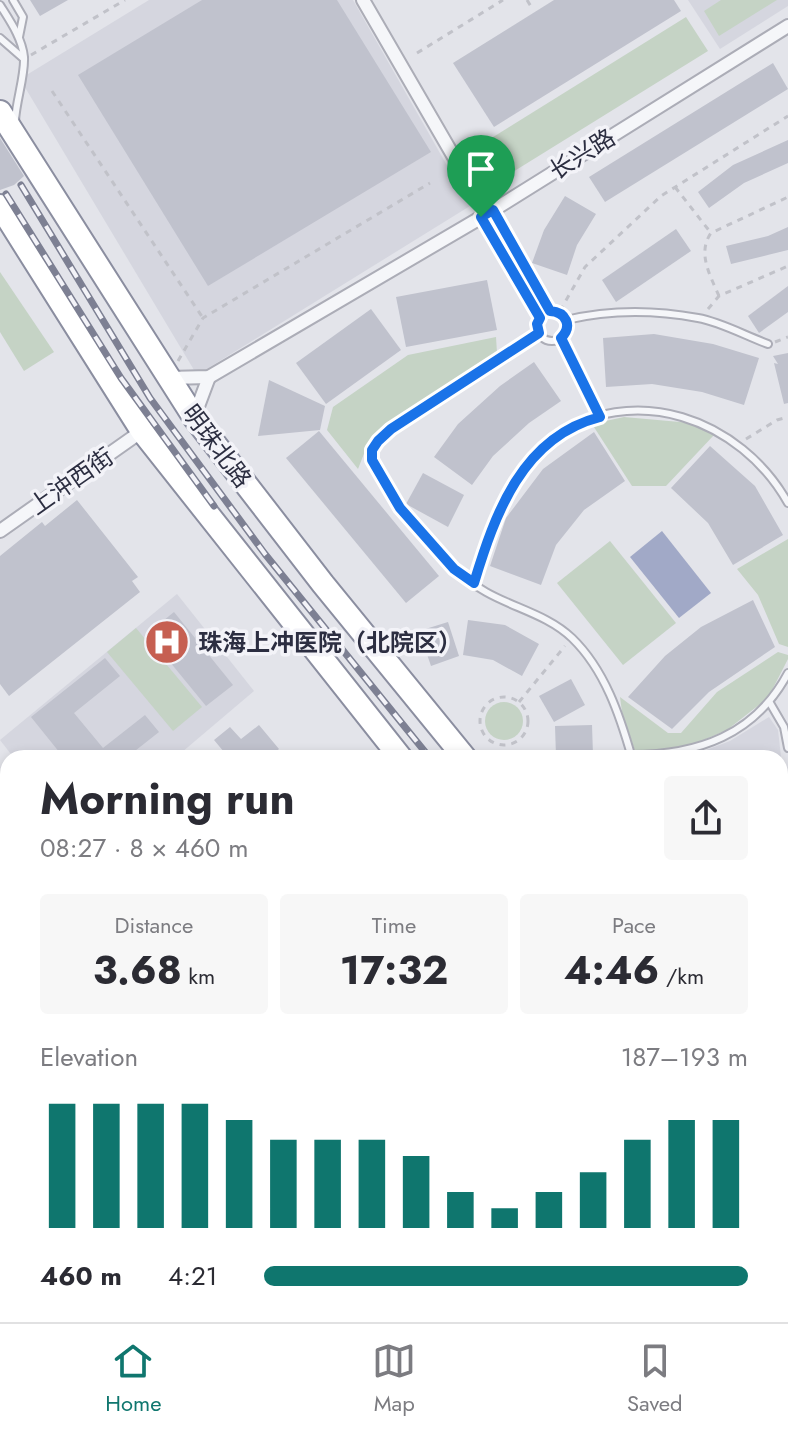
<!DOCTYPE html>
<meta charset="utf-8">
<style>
:root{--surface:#fff;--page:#f7f7f7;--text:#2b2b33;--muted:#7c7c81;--line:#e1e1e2;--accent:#0f766e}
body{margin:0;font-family:Jost,"Noto Sans SC",sans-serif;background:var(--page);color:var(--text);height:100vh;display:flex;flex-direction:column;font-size:30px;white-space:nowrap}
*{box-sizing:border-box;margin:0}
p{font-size:26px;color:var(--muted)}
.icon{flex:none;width:44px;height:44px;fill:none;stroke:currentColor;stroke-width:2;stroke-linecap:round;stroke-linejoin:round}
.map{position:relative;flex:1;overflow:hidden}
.sheet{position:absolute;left:0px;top:750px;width:788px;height:572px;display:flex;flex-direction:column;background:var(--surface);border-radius:24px 24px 0 0;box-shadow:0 4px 12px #0003}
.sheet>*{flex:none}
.pin{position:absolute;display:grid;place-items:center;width:68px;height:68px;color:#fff;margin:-82px -34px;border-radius:50% 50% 50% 0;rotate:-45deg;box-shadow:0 0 8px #0007}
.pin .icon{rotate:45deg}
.round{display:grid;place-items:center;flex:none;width:84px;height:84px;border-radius:8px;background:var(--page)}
.overview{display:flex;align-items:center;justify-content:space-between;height:136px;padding:0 40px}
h1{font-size:44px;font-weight:700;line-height:60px}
.figures{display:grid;grid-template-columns:repeat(3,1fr);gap:12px;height:136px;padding:8px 40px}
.figures div{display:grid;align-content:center;border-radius:8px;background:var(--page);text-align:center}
.figures b{font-size:40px;font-weight:700}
.figures small{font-size:22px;font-weight:400}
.figures p{font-size:22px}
.chart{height:224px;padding:16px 40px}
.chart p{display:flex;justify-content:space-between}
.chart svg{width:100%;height:144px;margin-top:8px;stroke:var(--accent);stroke-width:6}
ul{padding:0 40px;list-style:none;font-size:26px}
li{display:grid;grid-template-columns:128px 96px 1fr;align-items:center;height:60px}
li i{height:20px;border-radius:10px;background:var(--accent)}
.tab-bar{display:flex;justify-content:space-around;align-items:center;height:112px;border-top:2px solid var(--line);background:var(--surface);font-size:22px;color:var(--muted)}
.tab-bar a{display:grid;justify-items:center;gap:4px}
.tab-bar .current{color:var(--accent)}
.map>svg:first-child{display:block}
</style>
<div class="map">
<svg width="788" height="1322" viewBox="0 0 788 1322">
<rect width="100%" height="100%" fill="#e3e4ea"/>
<g fill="#d5d6df">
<polygon points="149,0 353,0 470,206 197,375 20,79"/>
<polygon points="688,0 788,0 788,6 720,49"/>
<polygon points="177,594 254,691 175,758 14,758 0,740"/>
<polygon points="769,717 778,730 783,774 780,792 780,758 685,758 730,741"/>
<polygon points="0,776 8,786 8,899 0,905"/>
<polygon points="8,1056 8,1314 284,1314 284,1322 0,1322 0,1069"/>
</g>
<g fill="#c5d3c5">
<polygon points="721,0 777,0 719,36 704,11"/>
<polygon points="686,17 708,51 495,183 474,149"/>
<polygon points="0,272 54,352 24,371 0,332"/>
<polygon points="496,337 497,353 384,425 367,446 358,469 327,430 333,407 408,355"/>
<polygon points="624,417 691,423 714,435 666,486 632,486 592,424"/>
<polygon points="788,539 788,647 779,644 758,595 737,569"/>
<polygon points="610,541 676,623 623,665 557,583"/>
<polygon points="136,628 202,707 173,731 107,652"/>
<polygon points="778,652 788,655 788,659 768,698 727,730 694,744 662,751 635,751 622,712 620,697 668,733 681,733 717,692"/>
<circle cx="504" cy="721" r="19"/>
<polygon points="780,1259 788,1275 788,1322 777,1322 759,1314 780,1314"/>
<polygon points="18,1314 155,1314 168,1322 0,1322 0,1316"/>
<polygon points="185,1314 272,1314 272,1322 178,1322"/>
<polygon points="594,1314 641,1314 636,1322 589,1322"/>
</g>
<polygon fill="#a1a9c7" points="662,531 711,593 679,618 630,557"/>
<g fill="#c0c2cd">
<polygon points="30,0 68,0 40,16"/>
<polygon points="202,0 337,0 431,152 208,286 78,75"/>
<polygon points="554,0 674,0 681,11 494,127 453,63"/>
<polygon points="773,63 788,89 605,202 589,177"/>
<polygon points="0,138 24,176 14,185 0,190"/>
<polygon points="788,140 788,163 744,183 709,208 698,192 733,165"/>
<polygon points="565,196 596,214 577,245 567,275 532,263 544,230"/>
<polygon points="788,227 788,250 731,264 726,246 768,236"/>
<polygon points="676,229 691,251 616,302 602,280"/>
<polygon points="487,280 497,330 406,347 396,297"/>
<polygon points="788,286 788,312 759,333 748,316"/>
<polygon points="371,309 401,350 326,404 296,363"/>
<polygon points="654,334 713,344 759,358 744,405 702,392 652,384 606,387 603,338"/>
<polygon points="788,353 788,403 784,404 774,363 778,364 773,356"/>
<polygon points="534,362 561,401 529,423 493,456 472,485 434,457 458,424 500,386"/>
<polygon points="269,380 325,406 320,430 258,436"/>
<polygon points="319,431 439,576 406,603 286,458"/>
<polygon points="594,432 625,481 584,510 556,545 541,585 490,566 506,518 543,469"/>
<polygon points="710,446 755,486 783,535 733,565 708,523 671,488"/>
<polygon points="423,473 464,495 448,527 406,504"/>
<polygon points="77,500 138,577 132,581 140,592 9,696 0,684 0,556 42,522 45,526"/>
<polygon points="753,600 775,647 709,692 672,729 628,697 665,656 701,627"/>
<polygon points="174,612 233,685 206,706 147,634"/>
<polygon points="468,620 505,625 539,644 522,676 493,660 463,655"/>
<polygon points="448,622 459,656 431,666 419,631"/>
<polygon points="105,658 120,676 74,713 103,748 145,715 159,732 126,758 64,758 31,717"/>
<polygon points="571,679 585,705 554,722 539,696"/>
<polygon points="259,725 279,749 268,758 229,758 214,740 230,727 241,739"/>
<polygon points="592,725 593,755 556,756 555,726"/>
</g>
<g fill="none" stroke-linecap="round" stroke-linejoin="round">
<g stroke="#acadb7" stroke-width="10">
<g id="service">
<polyline points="13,0 23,17 19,37"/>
<path d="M0,5C10,21 22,38 24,57C25,76 16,101 15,121"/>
<polyline points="0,38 24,59"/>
<polyline points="493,210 550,311"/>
<polyline points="481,217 540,318"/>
<circle cx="552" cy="326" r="15"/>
<path d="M566,320C608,310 655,310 698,318C721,322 746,336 768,344"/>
<path d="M539,333L391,429C383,436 370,445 372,458C373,465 380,473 384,480C408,521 443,568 486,592C514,608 548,615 572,638C605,670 620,716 632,758"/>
<path d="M474,583C487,538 510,469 550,440C632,379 741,419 788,503"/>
<polyline points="770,703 784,727 788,748"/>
<path d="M631,755C698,755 755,735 788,673"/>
<polyline points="780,839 788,802"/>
<polyline points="0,921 8,913"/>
<polyline points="780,958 788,969"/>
<polyline points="0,1225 8,1230"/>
<polyline points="0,1312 8,1312"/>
<polyline points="305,1314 305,1322"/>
</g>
</g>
<g stroke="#acadb7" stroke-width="16">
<g id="minor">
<polyline points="363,0 487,214"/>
<polyline points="168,378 209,377 487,214 788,26"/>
<polyline points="194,417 209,377"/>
<polyline points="0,531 142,431"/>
</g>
</g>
<g stroke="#a3a5b5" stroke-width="24">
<g id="primary">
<polyline points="780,1129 788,1139"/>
<polyline points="780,1240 788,1248"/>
<polyline points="667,1322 673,1314"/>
</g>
</g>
<g stroke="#8b8ea0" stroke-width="26">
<g id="trunk">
<polyline points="0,112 194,417 323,584 465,758"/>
<polyline points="0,206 142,431 401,758"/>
<polyline points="780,1165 788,1175"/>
<polyline points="780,1197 788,1207"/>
</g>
</g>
<g stroke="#c1c2c9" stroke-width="3" stroke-dasharray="6 6" stroke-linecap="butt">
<polyline points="527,0 532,8"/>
<polyline points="417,53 503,0"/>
<polyline points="31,55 125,0"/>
<polyline points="52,91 203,318"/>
<polyline points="675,187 711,233"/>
<path d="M719,296C710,275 697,253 711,233L788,197"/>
<polyline points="708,309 719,296 788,266"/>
<polyline points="560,311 585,267 661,196 788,116"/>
<polyline points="561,338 594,407"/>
<polyline points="775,342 788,337"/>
<polyline points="178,361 203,318 430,183"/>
<polyline points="746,439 777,420 788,417"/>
<circle cx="504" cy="721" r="24"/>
<polyline points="519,702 565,646"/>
<polyline points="780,888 788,887"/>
<polyline points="730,1314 748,1322"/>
</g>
<use href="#service" stroke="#f5f6f9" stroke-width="6"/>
<use href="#minor" stroke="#f5f6f9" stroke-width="12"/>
<use href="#primary" stroke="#fff" stroke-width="20"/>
<use href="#trunk" stroke="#fff" stroke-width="22"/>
<g stroke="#7d8093" stroke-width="7">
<g id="rail">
<polyline points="21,185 150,398 265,554 430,758"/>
<polyline points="6,194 121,378 214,506"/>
<polyline points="756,1314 758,1322"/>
<polyline points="770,1314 772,1322"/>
</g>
</g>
<use href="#rail" stroke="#f3f3f8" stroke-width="4" stroke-dasharray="12" stroke-linecap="butt"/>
</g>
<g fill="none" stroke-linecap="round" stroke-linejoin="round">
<g stroke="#fff" stroke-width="16">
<path id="route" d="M493,210L550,311C566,312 573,326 561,338L600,417C522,437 495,514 474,583L454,569L400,508L372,460V450L378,441L391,429L539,333L537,324L540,318L481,217Z"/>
</g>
<use href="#route" stroke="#1a73e8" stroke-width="10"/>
</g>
<defs>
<g id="hospital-disc" transform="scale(2.3)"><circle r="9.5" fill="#c65f51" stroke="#f3f3f8"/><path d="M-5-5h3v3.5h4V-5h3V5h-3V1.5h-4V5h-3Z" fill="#fff"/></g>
</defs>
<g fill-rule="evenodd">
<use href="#hospital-disc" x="167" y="642"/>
</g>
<g text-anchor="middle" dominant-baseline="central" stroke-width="7" stroke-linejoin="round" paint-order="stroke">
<g font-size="24" fill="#2c2e41" stroke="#f3f3f8">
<text transform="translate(582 154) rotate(-32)">长兴路</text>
<text transform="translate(217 446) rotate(53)">明珠北路</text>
<text transform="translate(71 481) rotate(-35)">上沖西街</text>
</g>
<g font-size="24" font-weight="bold" fill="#2c2e41" stroke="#f3f3f8" text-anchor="start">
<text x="198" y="642">珠海上冲医院（北院区）</text>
</g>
</g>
</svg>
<div class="pin" style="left:481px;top:217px;background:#1e9e55"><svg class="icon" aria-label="arrive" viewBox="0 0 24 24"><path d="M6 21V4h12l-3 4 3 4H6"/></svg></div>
<section class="sheet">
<div class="overview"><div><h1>Morning run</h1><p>08:27 · 8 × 460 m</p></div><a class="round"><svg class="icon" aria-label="share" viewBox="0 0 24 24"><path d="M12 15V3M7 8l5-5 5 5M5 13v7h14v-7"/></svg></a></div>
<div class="figures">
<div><p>Distance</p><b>3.68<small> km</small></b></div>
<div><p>Time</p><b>17:32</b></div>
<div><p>Pace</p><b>4:46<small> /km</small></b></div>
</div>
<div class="chart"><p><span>Elevation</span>187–193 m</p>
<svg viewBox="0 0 160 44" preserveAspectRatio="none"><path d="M5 44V6M15 44V6M25 44V6M35 44V6M45 44V11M55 44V17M65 44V17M75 44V17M85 44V22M95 44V33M105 44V38M115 44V33M125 44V27M135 44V17M145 44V11M155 44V11"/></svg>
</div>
<ul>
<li><b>460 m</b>4:21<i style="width:100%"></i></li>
</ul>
</section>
</div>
<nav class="tab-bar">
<a class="current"><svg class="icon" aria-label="home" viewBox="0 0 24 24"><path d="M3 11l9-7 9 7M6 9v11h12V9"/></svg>Home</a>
<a><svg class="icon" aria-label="map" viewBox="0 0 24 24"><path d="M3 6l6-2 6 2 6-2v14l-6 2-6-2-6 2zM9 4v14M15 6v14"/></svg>Map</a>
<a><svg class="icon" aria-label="saved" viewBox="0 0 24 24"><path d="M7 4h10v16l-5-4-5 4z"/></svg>Saved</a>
</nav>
